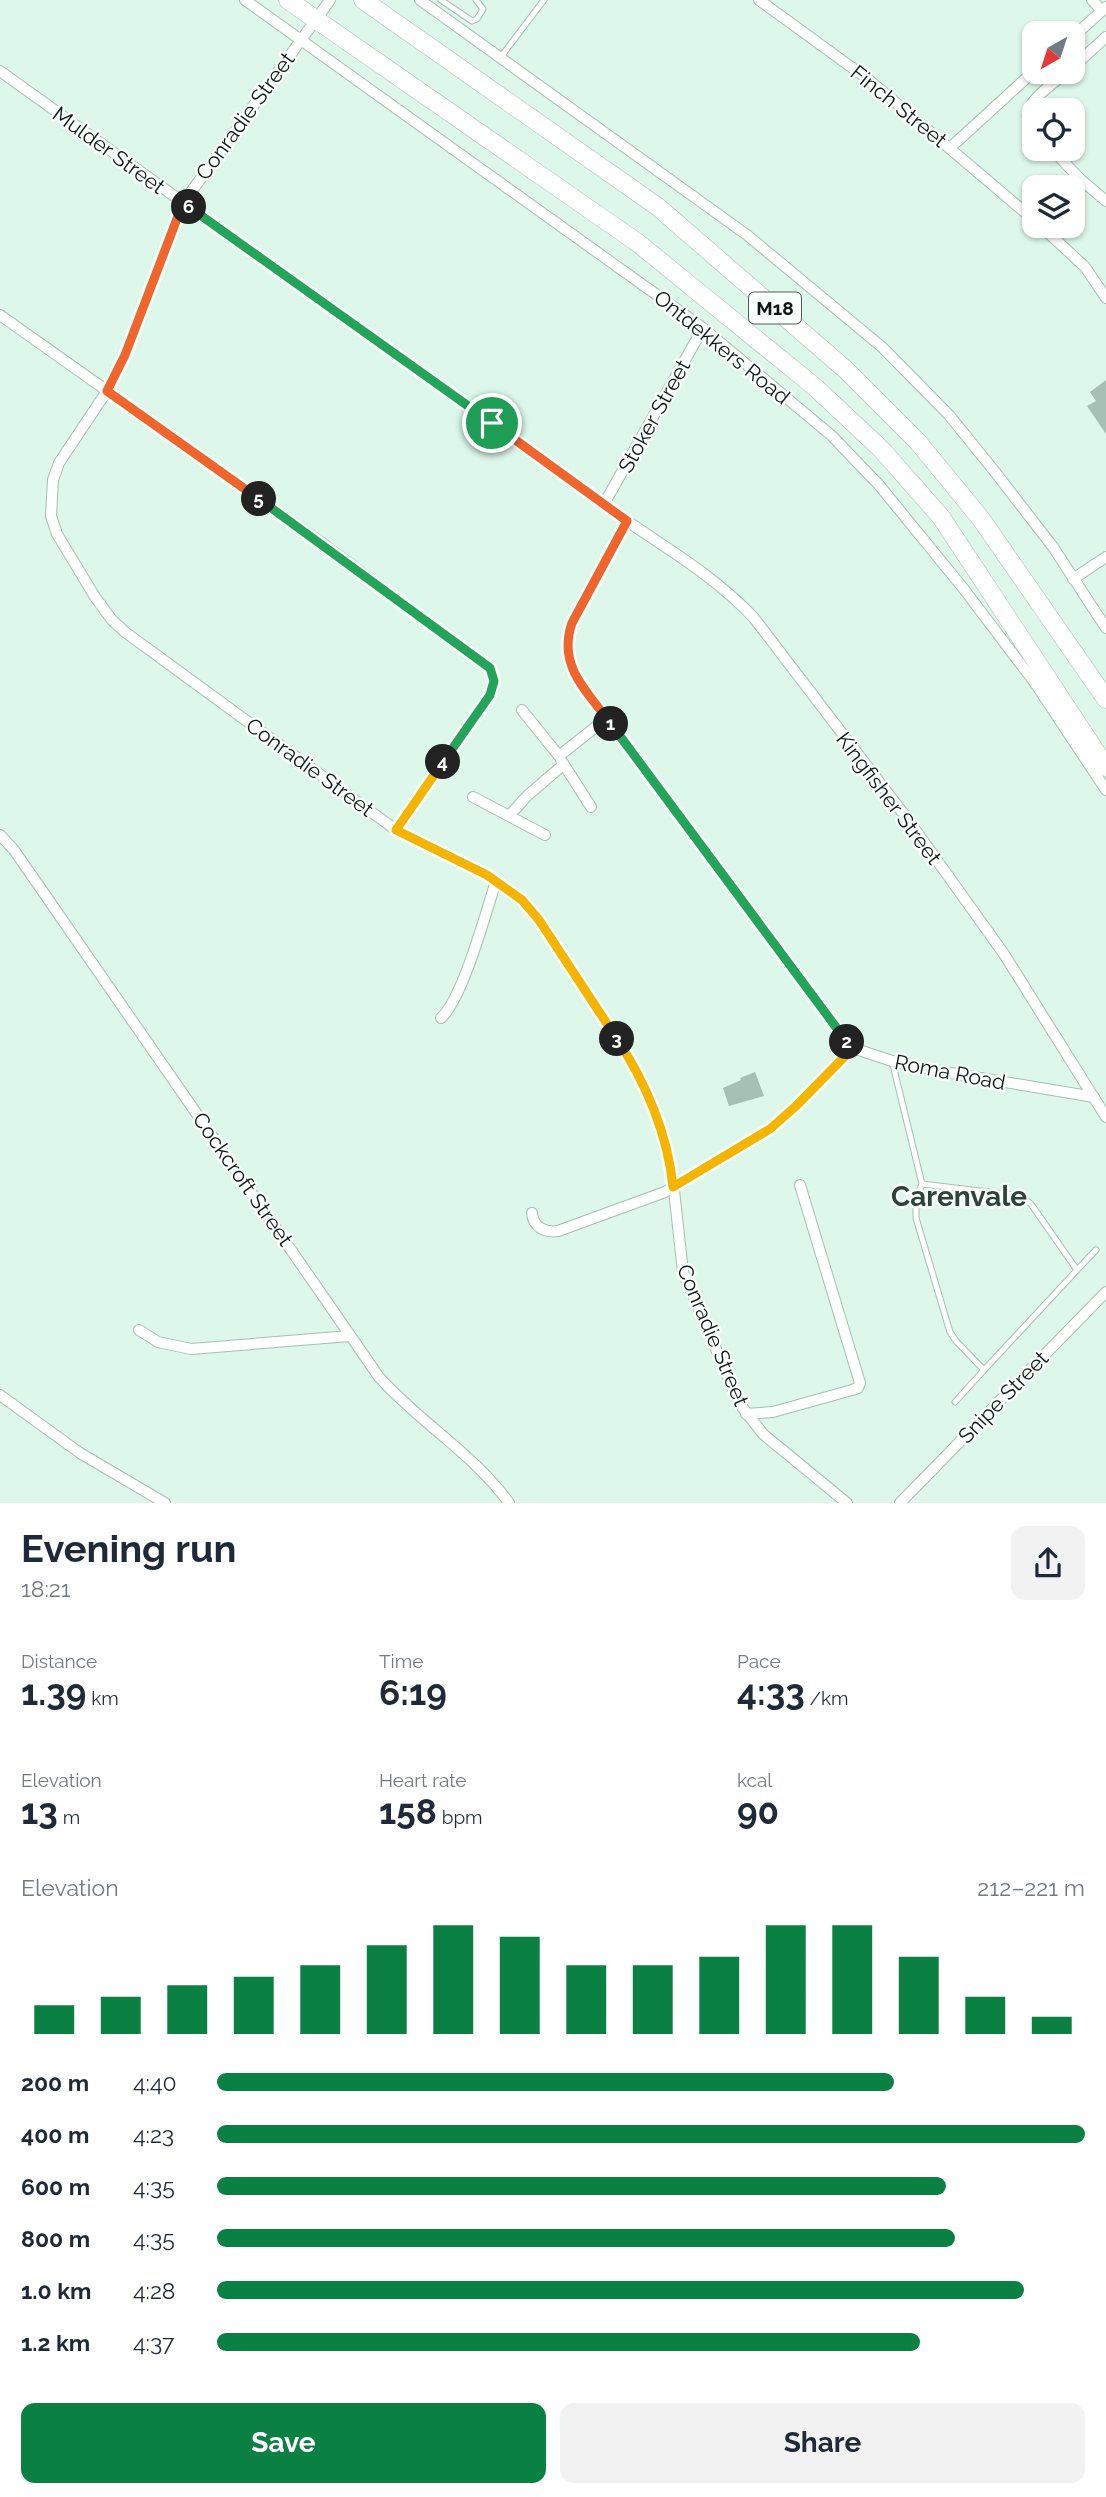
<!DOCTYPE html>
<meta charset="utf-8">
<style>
:root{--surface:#fff;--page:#f2f2f3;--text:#1f2937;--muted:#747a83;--accent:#0b8043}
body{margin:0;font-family:Raleway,sans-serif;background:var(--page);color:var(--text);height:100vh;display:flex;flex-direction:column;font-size:26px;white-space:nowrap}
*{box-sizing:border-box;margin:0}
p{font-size:23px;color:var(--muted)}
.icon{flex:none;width:38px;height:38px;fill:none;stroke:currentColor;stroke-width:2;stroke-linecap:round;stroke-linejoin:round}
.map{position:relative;height:1503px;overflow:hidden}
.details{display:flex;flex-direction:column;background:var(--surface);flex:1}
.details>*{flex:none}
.needle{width:46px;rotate:219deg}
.tools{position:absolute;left:1022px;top:21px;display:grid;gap:14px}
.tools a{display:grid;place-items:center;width:63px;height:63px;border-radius:14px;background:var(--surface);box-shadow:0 2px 5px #0004;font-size:35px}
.pin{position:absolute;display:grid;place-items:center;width:60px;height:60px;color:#fff;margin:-30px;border:4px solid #fff;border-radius:50%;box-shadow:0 2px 7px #0007}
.km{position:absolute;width:35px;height:35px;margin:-18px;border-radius:50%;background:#222;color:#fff;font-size:19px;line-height:35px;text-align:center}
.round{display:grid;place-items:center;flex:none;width:74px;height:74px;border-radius:14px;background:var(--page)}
.overview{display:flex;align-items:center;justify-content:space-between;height:119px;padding:0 21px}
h1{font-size:38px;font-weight:700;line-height:52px}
.figures{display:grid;grid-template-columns:repeat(3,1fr);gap:10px;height:119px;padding:7px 21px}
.figures div{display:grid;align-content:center}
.figures b{font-size:35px;font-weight:700}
.figures small{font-size:19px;font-weight:400}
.figures p{font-size:19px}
.chart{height:196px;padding:14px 21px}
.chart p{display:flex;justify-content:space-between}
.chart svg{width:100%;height:126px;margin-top:7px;stroke:var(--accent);stroke-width:6}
.button{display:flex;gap:14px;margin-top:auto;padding:14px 21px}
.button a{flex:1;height:80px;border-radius:14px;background:var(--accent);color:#fff;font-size:28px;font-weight:700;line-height:80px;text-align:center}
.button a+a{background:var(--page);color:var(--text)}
ul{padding:0 21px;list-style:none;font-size:23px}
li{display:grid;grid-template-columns:112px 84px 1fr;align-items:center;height:52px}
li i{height:18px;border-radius:9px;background:var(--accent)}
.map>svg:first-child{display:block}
</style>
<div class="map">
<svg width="1106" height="1503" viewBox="0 0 1106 1503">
<rect width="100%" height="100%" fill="#ddf7ea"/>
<g fill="#a6c0b3">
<polygon points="1106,380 1106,434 1087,406 1096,401 1090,392"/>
<polygon points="755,1072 764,1096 729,1106 723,1088 741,1080 740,1078"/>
</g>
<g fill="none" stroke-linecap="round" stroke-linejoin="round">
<g stroke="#a5bfb2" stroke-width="7">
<g id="lane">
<polyline points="441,0 472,21 477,19 483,9 476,0"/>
<polyline points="500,58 544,0"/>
<polyline points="892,1061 922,1184 916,1199 916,1218 950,1332 956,1341 984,1370 1077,1270 1031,1204 1021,1196 922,1184"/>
<polyline points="1077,1270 1096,1250"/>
<polyline points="955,1402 984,1370"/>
</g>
</g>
<g stroke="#a5bfb2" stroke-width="12">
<g id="street">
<polyline points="245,0 703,328 832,436 879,485 963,588 1035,683 1106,790"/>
<polyline points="330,0 183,203 125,355 107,391 59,463 53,480 51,516 57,534 95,597 112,620 125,632 396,830 487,875 513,893 532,911 621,1044 641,1080 657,1118 672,1172 683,1272 739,1403 763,1434 847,1503"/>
<polyline points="420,0 747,235 882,347 949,415 995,472 1053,547 1106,628"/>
<polyline points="759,0 869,80 1034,220"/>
<polyline points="1092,0 1102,11"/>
<polyline points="1073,37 1106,7"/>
<polyline points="1073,67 1106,37"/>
<path d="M0,71L627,521C671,551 718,579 754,618L906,817L1004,954L1106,1117"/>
<path d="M1034,130C1013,107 1051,86 1067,72"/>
<polyline points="950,148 1034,71"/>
<polyline points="1052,149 1080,179 1106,201"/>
<polyline points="1041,226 1085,267 1106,298"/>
<polyline points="0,315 326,546 490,668 493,681 490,695 396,830"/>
<polyline points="604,504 703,328"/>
<path d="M627,521L572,623C565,644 568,658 577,678L786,958L845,1040L853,1048L892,1061L945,1072L1094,1097"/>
<polyline points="1073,579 1106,557"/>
<polyline points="522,710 559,756 607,718"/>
<polyline points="561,760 591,807"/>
<polyline points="473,797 545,835"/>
<polyline points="510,815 527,796 563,765"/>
<path d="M0,835L14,850L379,1377C419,1422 475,1455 509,1503"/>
<path d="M441,1018C463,998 486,912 496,881"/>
<path d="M532,1213C533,1227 545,1233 558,1231L665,1192L744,1145L770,1129L796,1106L853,1048"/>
<polyline points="139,1330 158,1342 191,1349 350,1336"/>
<polyline points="0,1395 80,1453 165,1503"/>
<polyline points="746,1414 773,1412 852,1390 858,1388 860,1383 800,1185"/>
<polyline points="900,1503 1106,1292"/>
</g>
</g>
<g stroke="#a5bfb2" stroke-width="19">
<g id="primary">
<polyline points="288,0 638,243 816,388 881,449 941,517 1106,767"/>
<polyline points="363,0 658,207 846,370 918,442 981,519 1106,699"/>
</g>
</g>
<use href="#lane" stroke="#fff" stroke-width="5"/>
<use href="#street" stroke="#fff" stroke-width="10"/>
<use href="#primary" stroke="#fff" stroke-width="18"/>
</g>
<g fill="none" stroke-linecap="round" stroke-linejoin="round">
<g stroke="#fff" stroke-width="14">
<path id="split-1" d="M492,423L627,521L572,623C557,666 587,691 611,724"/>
</g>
<g stroke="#fff" stroke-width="14">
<polyline id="split-2" points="611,724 847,1042"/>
</g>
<g stroke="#fff" stroke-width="14">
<path id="split-3" d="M617,1039C646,1083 668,1135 673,1187L770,1129L796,1106L853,1048L847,1042"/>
</g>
<g stroke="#fff" stroke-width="14">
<polyline id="split-4" points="443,762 396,830 487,875 522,900 539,920 617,1039"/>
</g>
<g stroke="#fff" stroke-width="14">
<polyline id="split-5" points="259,499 490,668 494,681 490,695 443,762"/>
</g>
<g stroke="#fff" stroke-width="14">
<polyline id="split-6" points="189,207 183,203 125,355 107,391 259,499"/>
</g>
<g stroke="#fff" stroke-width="14">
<polyline id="split-7" points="189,207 492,423"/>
</g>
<use href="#split-1" stroke="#f0652b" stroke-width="9"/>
<use href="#split-2" stroke="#22a559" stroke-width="9"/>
<use href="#split-3" stroke="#f5b400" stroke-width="9"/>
<use href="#split-4" stroke="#f5b400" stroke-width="9"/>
<use href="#split-5" stroke="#22a559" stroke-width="9"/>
<use href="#split-6" stroke="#f0652b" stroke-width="9"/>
<use href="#split-7" stroke="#22a559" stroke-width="9"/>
</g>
<g text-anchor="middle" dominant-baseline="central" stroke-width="5" stroke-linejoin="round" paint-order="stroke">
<rect fill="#f9fffc" stroke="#545c58" stroke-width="2" x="749" y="292.5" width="52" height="31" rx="5"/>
<g font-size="19" font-weight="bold" fill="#0d1612">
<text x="775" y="308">M18</text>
</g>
<g font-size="21" fill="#0d1612" stroke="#f9fffc">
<text transform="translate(899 106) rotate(39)">Finch Street</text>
<text transform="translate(245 116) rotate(-54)">Conradie Street</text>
<text transform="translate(109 150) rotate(36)">Mulder Street</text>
<text transform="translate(722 347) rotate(39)">Ontdekkers Road</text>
<text transform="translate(654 416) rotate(-61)">Stoker Street</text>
<text transform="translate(310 767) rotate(36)">Conradie Street</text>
<text transform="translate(889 798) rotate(53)">Kingfisher Street</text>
<text transform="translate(950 1072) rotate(11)">Roma Road</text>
<text transform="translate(243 1179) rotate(55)">Cockcroft Street</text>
<text transform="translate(713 1335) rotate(67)">Conradie Street</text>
<text transform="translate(1003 1397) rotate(-46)">Snipe Street</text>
</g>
<g font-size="28" font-weight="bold" fill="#2e4439" stroke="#f9fffc">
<text x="959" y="1196">Carenvale</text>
</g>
</g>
</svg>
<div class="tools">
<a><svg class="needle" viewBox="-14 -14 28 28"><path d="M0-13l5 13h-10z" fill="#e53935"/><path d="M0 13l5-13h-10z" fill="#747a83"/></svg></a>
<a><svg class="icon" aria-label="locate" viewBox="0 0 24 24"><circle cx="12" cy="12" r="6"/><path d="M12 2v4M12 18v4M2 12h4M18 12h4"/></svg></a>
<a><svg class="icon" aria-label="layers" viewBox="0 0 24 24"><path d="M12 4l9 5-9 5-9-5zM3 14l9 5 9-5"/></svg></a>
</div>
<div class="pin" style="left:492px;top:423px;background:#1e9e55"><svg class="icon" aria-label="arrive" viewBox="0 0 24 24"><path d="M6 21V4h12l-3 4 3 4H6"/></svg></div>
<b class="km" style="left:611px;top:724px">1</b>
<b class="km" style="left:847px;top:1042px">2</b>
<b class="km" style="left:617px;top:1039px">3</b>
<b class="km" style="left:443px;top:762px">4</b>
<b class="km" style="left:259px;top:499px">5</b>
<b class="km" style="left:189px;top:207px">6</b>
</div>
<section class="details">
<div class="overview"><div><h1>Evening run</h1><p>18:21</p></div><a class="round"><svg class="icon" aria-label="share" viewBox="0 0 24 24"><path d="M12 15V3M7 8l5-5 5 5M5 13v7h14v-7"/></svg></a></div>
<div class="figures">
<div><p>Distance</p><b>1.39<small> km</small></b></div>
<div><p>Time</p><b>6:19</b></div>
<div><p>Pace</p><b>4:33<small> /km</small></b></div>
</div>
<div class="figures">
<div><p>Elevation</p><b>13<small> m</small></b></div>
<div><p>Heart rate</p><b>158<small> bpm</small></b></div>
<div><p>kcal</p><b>90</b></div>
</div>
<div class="chart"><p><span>Elevation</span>212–221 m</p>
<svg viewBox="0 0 160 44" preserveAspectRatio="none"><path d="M5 44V34M15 44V31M25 44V27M35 44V24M45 44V20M55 44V13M65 44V6M75 44V10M85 44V20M95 44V20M105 44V17M115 44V6M125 44V6M135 44V17M145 44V31M155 44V38"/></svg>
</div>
<ul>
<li><b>200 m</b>4:40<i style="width:78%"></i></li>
<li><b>400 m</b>4:23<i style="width:100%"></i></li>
<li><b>600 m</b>4:35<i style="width:84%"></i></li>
<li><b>800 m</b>4:35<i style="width:85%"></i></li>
<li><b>1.0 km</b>4:28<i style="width:93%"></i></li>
<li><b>1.2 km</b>4:37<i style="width:81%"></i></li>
</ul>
<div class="button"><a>Save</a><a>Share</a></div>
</section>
